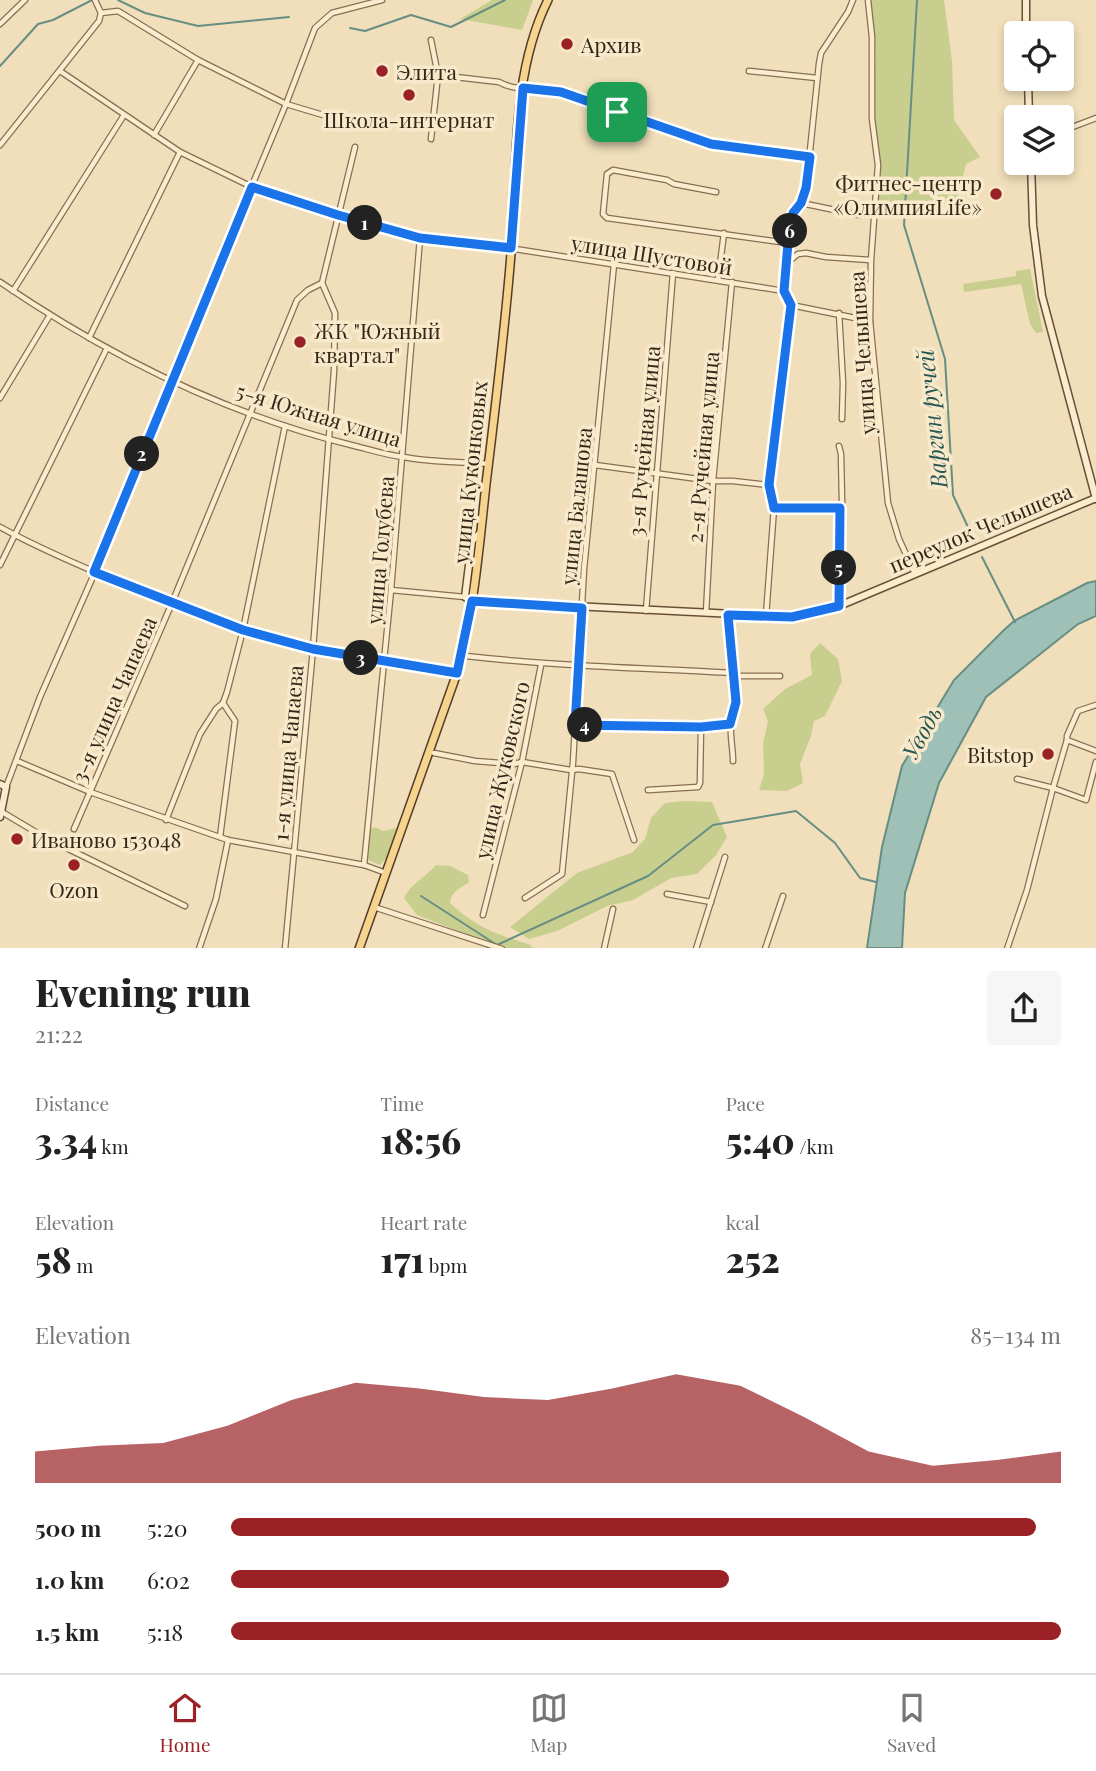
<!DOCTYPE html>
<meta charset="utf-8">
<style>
:root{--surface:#fff;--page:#f6f6f6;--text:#222;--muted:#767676;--line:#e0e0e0;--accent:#9a2125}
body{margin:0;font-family:"Playfair Display",serif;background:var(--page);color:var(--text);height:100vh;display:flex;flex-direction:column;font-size:26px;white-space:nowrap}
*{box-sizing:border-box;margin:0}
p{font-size:23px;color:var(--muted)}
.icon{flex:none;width:38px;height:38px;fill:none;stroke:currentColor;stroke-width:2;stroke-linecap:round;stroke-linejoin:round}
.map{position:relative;height:948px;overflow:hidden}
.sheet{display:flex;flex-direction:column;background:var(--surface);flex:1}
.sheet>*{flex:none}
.controls{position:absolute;left:1004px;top:21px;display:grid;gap:14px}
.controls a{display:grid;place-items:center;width:70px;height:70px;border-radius:7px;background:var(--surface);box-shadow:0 4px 10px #0003;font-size:35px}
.pin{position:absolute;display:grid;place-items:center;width:60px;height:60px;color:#fff;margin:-30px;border-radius:14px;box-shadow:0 4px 10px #0006}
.km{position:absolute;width:35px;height:35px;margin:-18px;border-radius:50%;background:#222;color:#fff;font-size:19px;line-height:35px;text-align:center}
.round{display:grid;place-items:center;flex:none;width:74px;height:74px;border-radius:7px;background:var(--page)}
.summary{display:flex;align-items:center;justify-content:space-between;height:119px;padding:0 35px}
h1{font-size:38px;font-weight:800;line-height:52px}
.metrics{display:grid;grid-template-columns:repeat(3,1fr);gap:10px;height:119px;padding:7px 35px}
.metrics div{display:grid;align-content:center}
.metrics b{font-size:35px;font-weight:800}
.metrics small{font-size:19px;font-weight:400}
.metrics p{font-size:19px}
.chart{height:196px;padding:14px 35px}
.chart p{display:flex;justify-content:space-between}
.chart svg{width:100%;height:126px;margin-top:7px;fill:var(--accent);opacity:.7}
ul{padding:0 35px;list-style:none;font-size:23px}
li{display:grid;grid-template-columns:112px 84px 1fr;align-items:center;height:52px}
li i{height:18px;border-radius:9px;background:var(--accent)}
.menu{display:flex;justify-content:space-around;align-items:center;height:98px;border-top:2px solid var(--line);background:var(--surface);font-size:19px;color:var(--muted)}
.menu a{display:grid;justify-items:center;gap:4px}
.menu .selected{color:var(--accent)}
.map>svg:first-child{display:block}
</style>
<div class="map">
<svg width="1096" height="949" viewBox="0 0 1096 949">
<rect width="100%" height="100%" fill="#f0dfba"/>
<g fill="#c8ce8e">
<polygon points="492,0 533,0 522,30 460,19"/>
<polygon points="870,0 944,0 952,61 954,120 980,157 966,164 956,204 895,204 878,200 881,167 874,138 874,98 876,55"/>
<polygon points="1030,269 1043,332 1036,333 1030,324 1021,284 964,292 963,284 1016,276 1016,271"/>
<polygon points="820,643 838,659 842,681 825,716 814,721 811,736 800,764 803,783 787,791 759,790 764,774 763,744 768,721 763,709 785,689 812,675 810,654"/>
<polygon points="684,801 712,802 727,837 716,855 697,874 671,878 633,900 607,906 557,931 529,939 510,927 577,873 633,852 645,839 651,818 665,803"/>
<polygon points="375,827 383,831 396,828 397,831 388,856 380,865 368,860 370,829"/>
<path d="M436,865L450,866L468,875L469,882C460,889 451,891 450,903C477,928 496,934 531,945L532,948H487L458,931L417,915L404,898C411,883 425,878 436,865Z"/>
</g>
<polygon fill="#9fc0b6" stroke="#678e83" stroke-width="2" points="1096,581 1096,616 1078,624 986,697 939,783 905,893 902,948 867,948 882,847 902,766 954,680 1004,630 1014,621 1087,583"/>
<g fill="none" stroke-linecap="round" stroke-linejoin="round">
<g stroke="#678e83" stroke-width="2">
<polyline points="118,0 145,13 198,26 289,17"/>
<polyline points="917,0 904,225 945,359 953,495 975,542"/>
<polyline points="350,28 365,31 411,15 451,27 505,0"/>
<polyline points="0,66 38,24 53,20 92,0"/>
<polyline points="982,557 1015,622"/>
<polyline points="421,896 497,945 648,876 713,825 796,811 835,843 860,878 876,882"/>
</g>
<g stroke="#876e54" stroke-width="7">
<g id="street">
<polyline points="95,0 101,13"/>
<polyline points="868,0 872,37 872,119 878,165 871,260 870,321 888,503 899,539 915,574"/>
<polyline points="101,13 118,11 198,60 286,104 360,126"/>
<polyline points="0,24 25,0"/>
<polyline points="60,71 180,152 252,187 338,215 420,238 511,248"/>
<polyline points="749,71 817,78"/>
<path d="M438,75L499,82C516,92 541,88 561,92L711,144L810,157"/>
<polyline points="1062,131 1096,118"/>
<polyline points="154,135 198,60"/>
<polyline points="431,139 438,75 431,40"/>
<polyline points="0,145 99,21 101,13"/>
<polyline points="716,192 674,184 667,180 613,170 607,174 603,214 607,218 788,243"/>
<polyline points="801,203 859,215"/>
<polyline points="515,249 784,291"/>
<polyline points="788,262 798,254 806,253 826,257 870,260"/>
<polyline points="718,280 724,233"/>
<path d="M0,282C107,355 225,414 351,445C368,449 385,455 403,457C430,462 460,462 488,464"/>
<polyline points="13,291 124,115"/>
<polyline points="791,305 870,321"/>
<polyline points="839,313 843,383 842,419"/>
<polyline points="89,338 180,152"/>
<polyline points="0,398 50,315"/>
<polyline points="839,446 841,454 842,501 839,605"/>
<polyline points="595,465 713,481 733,481 769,485"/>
<polyline points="774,508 807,506 840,508"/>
<path d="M0,527C42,550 87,569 131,587C235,629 344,663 456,673"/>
<polyline points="0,565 107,348"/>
<polyline points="391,590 465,597"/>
<polyline points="646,611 673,273"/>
<polyline points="706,613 713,481 732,282"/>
<path d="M728,615L731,673C740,692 731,707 731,725C730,737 733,749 733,761"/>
<polyline points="766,616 774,508 769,485 770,467 791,305 784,291 788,243 793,213 801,203 806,189 819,64 821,53 848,12 853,0"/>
<path d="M466,656C554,666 643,668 731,673L738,676H780"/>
<polyline points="1096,705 1078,711 1067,736 1067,740 1096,751"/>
<polyline points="575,725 701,727 731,724"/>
<polyline points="434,753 475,761 514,764 522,762 571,770 579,769 612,774 634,840"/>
<polyline points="17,761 90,792 228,840 364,865 386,873"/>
<polyline points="1017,779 1053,788 1067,740"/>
<polyline points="6,787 40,697 95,572 173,375 286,104 315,28 332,13 382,0"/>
<polyline points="648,790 698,787 700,783 701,727"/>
<polyline points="2,812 44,837 185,906"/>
<polyline points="166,820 200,734 216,709 223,703 227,692 243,630 285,426"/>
<polyline points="74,829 172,603 297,300 308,290 322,283"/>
<polyline points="220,837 235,721 223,703"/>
<polyline points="364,865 391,590 420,238"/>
<polyline points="667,894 711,902"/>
<polyline points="525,898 562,874 573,762 584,569 614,264"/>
<polyline points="377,908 502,949"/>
<polyline points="483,915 522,762 541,665"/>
<polyline points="199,949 216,899 228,840"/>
<polyline points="285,949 313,649 334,371 335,313 322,283 355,147"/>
<polyline points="604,949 613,909"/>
<polyline points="696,949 725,857"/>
<polyline points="765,949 783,896"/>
<polyline points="1007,949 1027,890 1053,788 1086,800 1096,762"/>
</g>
</g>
<g stroke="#694f37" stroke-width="9">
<g id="secondary">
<polyline points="1026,0 1026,33"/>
<polyline points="1028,79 1029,117"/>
<polyline points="1031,163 1033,225 1042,296 1096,499"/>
<polyline points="481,532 472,541 465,597 472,601 792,617 839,606 1096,498"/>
<polyline points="0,784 6,787 0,817"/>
</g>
</g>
<g stroke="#543c29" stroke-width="10">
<path id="primary" d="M359,949L457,673C474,612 479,548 486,484C496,403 506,322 512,241C517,162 512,72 548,0"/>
</g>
<use href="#street" stroke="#fbecce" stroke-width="4.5"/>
<use href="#secondary" stroke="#fbecce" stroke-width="6"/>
<use href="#primary" stroke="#f7d48e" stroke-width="7"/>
</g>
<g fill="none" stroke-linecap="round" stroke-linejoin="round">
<g stroke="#fff" stroke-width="14">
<polygon id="route" points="523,88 561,92 711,144 810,157 806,188 801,203 793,213 788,243 784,291 791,305 769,485 774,508 840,508 839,606 792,617 728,615 736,702 730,724 701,727 575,725 582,608 472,601 457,673 313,649 243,630 94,572 252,187 338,215 420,238 511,248"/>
</g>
<use href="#route" stroke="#1a73e8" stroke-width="9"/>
</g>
<g fill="#9a2125" stroke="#f7e9ca" stroke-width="2.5">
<circle cx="567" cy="44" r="7"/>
<circle cx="382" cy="71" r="7"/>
<circle cx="409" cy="95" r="7"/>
<circle cx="996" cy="194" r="7"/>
<circle cx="300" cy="342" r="7"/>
<circle cx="1048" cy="754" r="7"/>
<circle cx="17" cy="839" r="7"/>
<circle cx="74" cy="865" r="7"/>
</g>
<g text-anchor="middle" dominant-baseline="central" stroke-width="7" stroke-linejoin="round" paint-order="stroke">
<g font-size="21" fill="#35261a" stroke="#f7e9ca" text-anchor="start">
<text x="581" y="44">Архив</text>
<text x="396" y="71">Элита</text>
<text x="409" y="119" text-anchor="middle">Школа-интернат</text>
<text x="982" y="182" text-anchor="end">Фитнес-центр<tspan x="982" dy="24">«ОлимпияLife»</tspan></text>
<text x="314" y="330">ЖК "Южный<tspan x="314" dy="24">квартал"</tspan></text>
<text x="1034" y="754" text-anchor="end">Bitstop</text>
<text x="31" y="839">Иваново 153048</text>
<text x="74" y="889" text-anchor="middle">Ozon</text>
</g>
<g font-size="21" fill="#35261a" stroke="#f7e9ca">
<text transform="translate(652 254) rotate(9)">улица Шустовой</text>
<text transform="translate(861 353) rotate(-94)">улица Челышева</text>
<text transform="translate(319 414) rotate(17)">5-я Южная улица</text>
<text transform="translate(643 441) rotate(-85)">3-я Ручейная улица</text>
<text transform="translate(702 447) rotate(-85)">2-я Ручейная улица</text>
<text transform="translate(469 472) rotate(-84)">улица Куконковых</text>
<text transform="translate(575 506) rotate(-84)">улица Балашова</text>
<text transform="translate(980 527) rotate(-23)">переулок Челышева</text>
<text transform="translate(379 550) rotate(-85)">улица Голубева</text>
<text transform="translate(113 699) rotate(-66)">3-я улица Чапаева</text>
<text transform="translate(287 753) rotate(-85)">1-я улица Чапаева</text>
<text transform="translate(501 770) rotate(-77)">улица Жуковского</text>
</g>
<g font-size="23" font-style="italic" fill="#285652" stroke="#f7e9ca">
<text transform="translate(931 419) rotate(-96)">Варгин ручей</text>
<text transform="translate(921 732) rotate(-61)">Уводь</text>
</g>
</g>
</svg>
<div class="controls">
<a><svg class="icon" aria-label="locate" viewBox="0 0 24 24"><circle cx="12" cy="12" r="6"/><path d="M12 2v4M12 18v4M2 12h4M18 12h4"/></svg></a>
<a><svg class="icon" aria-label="layers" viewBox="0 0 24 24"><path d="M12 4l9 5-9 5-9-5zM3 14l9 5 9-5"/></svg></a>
</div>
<div class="pin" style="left:617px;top:112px;background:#1e9e55"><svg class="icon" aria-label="arrive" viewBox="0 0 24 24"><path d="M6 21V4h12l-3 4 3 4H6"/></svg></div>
<b class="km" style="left:365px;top:223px">1</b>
<b class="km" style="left:142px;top:454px">2</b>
<b class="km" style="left:361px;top:658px">3</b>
<b class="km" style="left:585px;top:725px">4</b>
<b class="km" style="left:839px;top:568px">5</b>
<b class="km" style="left:790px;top:231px">6</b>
</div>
<section class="sheet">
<div class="summary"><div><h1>Evening run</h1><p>21:22</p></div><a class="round"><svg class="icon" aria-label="share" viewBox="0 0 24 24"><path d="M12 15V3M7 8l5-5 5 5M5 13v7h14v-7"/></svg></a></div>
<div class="metrics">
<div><p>Distance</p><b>3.34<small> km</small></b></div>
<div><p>Time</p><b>18:56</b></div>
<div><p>Pace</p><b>5:40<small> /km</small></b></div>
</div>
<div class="metrics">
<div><p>Elevation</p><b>58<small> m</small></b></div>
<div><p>Heart rate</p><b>171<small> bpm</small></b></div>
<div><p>kcal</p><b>252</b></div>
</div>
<div class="chart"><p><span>Elevation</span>85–134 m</p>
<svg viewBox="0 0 160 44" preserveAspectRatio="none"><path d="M0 44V33L10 31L20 30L30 24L40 15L50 9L60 11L70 14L80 15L90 11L100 6L110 10L120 21L130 33L140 38L150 36L160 33V44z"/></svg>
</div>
<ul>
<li><b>500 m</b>5:20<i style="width:97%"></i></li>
<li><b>1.0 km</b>6:02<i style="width:60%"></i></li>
<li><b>1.5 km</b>5:18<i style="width:100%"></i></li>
</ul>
</section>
<nav class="menu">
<a class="selected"><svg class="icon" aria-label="home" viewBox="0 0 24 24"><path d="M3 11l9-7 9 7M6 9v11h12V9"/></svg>Home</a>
<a><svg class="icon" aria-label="map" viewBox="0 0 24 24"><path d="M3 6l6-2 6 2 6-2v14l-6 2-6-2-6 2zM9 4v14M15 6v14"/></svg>Map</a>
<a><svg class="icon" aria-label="saved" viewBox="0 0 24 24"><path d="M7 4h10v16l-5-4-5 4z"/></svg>Saved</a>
</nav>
